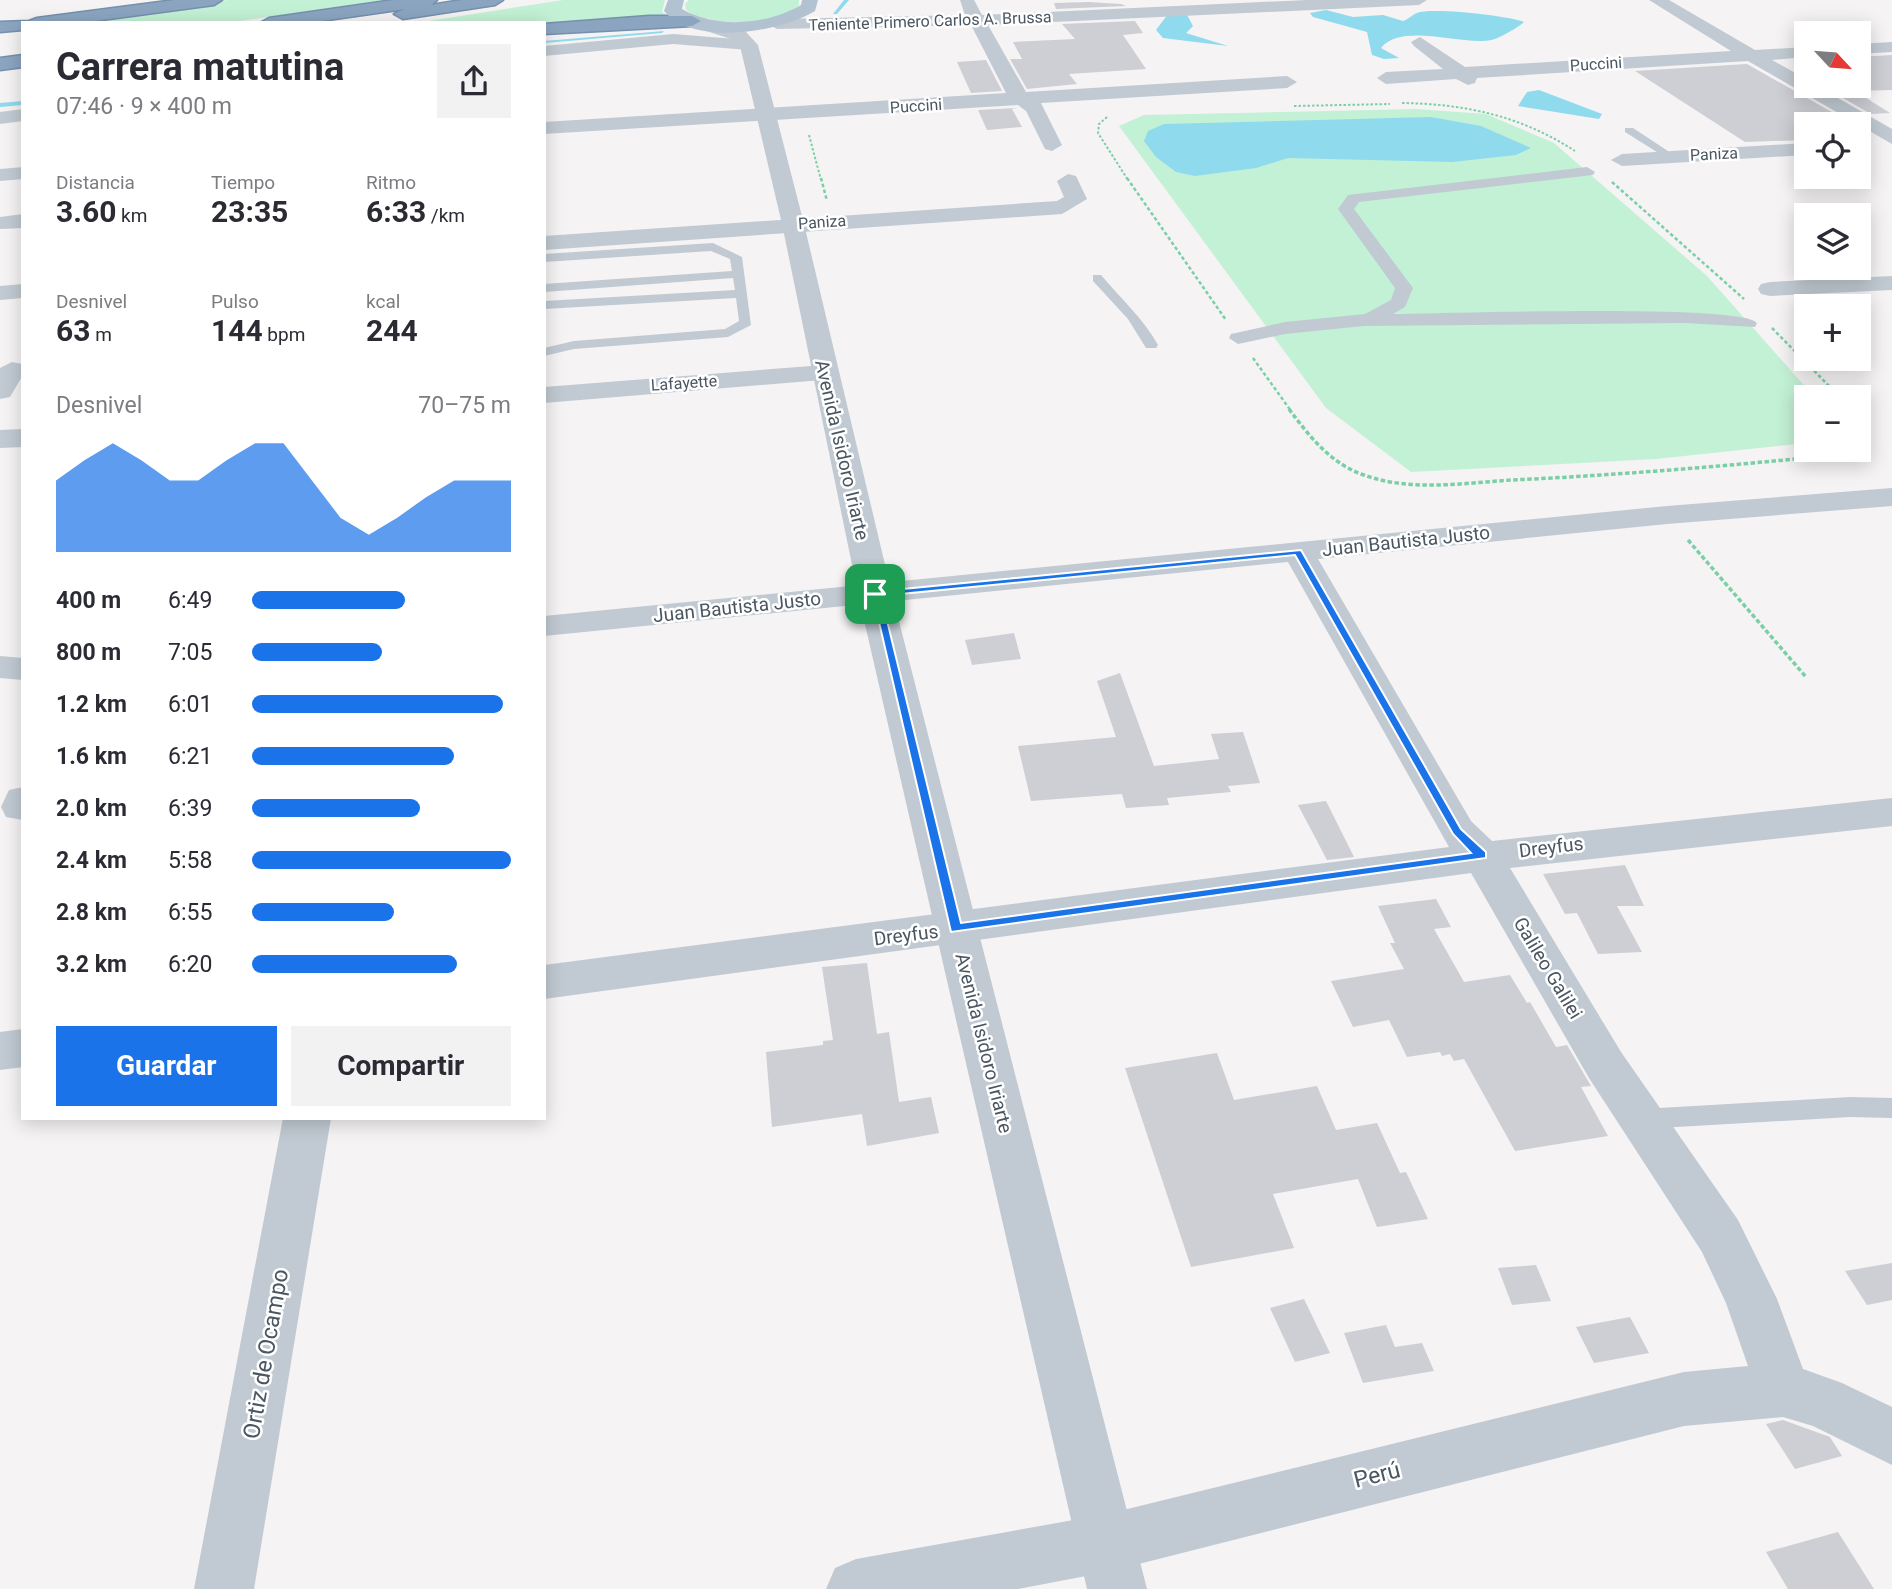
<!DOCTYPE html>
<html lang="es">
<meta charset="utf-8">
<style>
:root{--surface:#fff;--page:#f2f2f3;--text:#2b2b33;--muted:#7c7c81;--accent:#1a73e8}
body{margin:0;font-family:Roboto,sans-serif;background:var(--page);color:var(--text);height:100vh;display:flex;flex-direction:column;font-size:26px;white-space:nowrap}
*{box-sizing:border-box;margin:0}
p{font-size:23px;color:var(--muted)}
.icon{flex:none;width:38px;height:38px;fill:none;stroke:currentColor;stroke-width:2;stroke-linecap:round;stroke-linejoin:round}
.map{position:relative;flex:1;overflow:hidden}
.panel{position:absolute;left:21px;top:21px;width:525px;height:1099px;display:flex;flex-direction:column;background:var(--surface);border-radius:0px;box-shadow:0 4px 18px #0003}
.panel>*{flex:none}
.needle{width:46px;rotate:116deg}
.tools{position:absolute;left:1794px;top:21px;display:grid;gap:14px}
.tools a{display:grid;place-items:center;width:77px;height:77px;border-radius:0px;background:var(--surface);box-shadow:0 4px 18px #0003;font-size:35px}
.pin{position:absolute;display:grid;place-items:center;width:60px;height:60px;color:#fff;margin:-30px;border-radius:14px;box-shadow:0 4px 10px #0006}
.round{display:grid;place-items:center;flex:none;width:74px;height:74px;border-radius:0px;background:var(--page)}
.overview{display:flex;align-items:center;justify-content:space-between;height:119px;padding:0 35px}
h1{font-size:38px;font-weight:700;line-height:52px}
.metrics{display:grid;grid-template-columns:repeat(3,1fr);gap:10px;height:119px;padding:7px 35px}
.metrics div{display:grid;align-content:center}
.metrics b{font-size:30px;font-weight:700}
.metrics small{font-size:19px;font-weight:400}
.metrics p{font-size:19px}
.chart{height:196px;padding:14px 35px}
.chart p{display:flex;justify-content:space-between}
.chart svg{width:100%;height:126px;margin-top:7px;fill:var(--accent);opacity:.7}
.cta{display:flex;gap:14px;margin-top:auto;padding:14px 35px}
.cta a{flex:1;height:80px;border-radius:0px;background:var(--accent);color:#fff;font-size:28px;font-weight:700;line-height:80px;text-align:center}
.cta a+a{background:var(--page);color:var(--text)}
ul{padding:0 35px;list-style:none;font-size:23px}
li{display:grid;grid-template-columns:112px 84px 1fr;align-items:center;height:52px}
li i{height:18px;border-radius:9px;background:var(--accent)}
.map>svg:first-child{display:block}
</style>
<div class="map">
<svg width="1892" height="1589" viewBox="0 0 1892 1589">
<rect width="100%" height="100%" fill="#f5f3f3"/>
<g fill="#c3f1d5">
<polygon points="228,0 388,0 225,23 48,23"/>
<polygon points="563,0 665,0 662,12 669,17 544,26 544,23 416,23"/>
<path d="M689,0H799V5C780,27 709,27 686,10L685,4Z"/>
<polygon points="1416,109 1486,114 1554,143 1707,276 1811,393 1813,397 1806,397 1806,443 1656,459 1411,472 1326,408 1119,126 1144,115"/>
</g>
<g fill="#90daee">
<path d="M1326,10L1353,17L1383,15L1403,21C1409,19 1412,15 1417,13C1431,7 1510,16 1524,22C1519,27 1498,39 1491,40C1462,46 1402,22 1381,48L1399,58L1384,59L1372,55L1367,32L1313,17L1310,13Z"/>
<polygon points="1186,13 1193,26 1186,33 1228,46 1163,38 1156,30 1168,14"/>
<polygon points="1539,90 1602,114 1599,119 1518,106 1527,92"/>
<polygon points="1431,117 1481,126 1531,148 1516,155 1452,162 1288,158 1256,168 1195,176 1176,172 1156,157 1144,141 1148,131 1164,124"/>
</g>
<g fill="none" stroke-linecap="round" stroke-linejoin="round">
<g fill="#90daee" fill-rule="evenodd">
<polygon points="844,0 849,0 837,14 833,14"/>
<polygon points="664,31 662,33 544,43 544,41"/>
<polygon points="23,101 23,105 0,107 0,103"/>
</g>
</g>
<g fill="#cdcfd5">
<polygon points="1089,2 1121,4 1126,6 1056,9 1054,3"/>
<polygon points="1135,21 1143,33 1123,35 1146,69 1069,74 1077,84 1027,89 1010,59 1022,59 1013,42 1075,39 1062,24"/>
<polygon points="1892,55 1892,90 1855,91 1890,113 1871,114 1822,86 1858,86 1858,57"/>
<polygon points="986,60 1002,91 971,93 957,62"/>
<polygon points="1747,64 1837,115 1806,117 1806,140 1745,142 1635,71"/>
<polygon points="1017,108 1012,109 1022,127 987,130 978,110"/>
<polygon points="1014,633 1021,659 972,665 965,640"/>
<polygon points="1120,673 1154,766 1219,759 1211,734 1243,732 1260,783 1228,786 1231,792 1167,798 1169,805 1126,808 1122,794 1031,801 1018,746 1116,737 1097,681"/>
<polygon points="1326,801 1354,857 1327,860 1298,805"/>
<polygon points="1625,865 1644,906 1617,906 1642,952 1598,954 1577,913 1565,914 1543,874"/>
<polygon points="1436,899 1451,927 1434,929 1464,982 1510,975 1527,1003 1530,1002 1556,1047 1567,1045 1591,1086 1581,1087 1608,1136 1515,1151 1464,1059 1454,1061 1450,1054 1442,1056 1440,1052 1407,1057 1389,1020 1353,1027 1331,981 1404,969 1390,943 1395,943 1378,906"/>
<polygon points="867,963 877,1034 889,1032 899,1102 931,1097 939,1133 867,1146 862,1114 772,1127 766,1052 823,1045 823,1041 833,1040 822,967"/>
<polygon points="1217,1053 1234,1100 1317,1086 1336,1130 1377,1123 1400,1173 1406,1172 1428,1219 1377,1227 1358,1179 1273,1194 1294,1248 1191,1267 1125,1068"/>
<polygon points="1892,1263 1892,1300 1867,1305 1845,1271"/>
<polygon points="1536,1265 1551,1301 1512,1305 1498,1268"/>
<polygon points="1304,1299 1330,1353 1295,1362 1270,1308"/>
<polygon points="1630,1317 1649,1353 1594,1363 1576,1327"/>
<polygon points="1386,1325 1395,1347 1422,1343 1434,1371 1363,1383 1344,1333"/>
<polygon points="1783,1420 1830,1437 1842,1456 1795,1469 1766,1424"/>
<polygon points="1838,1532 1874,1589 1788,1589 1766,1552"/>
</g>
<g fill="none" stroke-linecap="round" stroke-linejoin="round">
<g stroke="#7690ad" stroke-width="3">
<g id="motorway">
<polygon points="175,0 222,0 214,5 79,23 23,23 23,30 0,32 0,22 29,21 37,18"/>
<polygon points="394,0 437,0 431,5 462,0 503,0 495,5 403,19 394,14 405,9 307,23 260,23 269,18"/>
<polygon points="649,16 692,16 701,21 692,26 544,34 544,24"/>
<polygon points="23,55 23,67 0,70 0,58"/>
</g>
</g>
<g stroke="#7ad0a6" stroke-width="2" stroke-dasharray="2.5 2" stroke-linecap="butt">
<path d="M1402,103C1466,104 1521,116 1575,151"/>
<polyline points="1294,106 1390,104"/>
<polyline points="1107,117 1099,124 1098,133 1128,180"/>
<polyline points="809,135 821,180"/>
</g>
<g stroke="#7ad0a6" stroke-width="2.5" stroke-dasharray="3.5 2.5" stroke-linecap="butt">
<polyline points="821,178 827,201"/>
<polyline points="1127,178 1226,320"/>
<polyline points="1612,182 1744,299"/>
<polyline points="1772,328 1840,397"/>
<polyline points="1253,358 1291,411"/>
</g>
<g stroke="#7ad0a6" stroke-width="3.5" stroke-dasharray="4.5 2.5" stroke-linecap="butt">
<path d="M1289,409C1309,436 1331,464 1364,475C1411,492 1463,483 1512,480C1620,475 1727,466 1835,455L1849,450"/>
<polyline points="1858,431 1858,435"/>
<polyline points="1688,540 1806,677"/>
</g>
<g fill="#c1cad2" fill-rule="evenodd">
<polygon points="1625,128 1633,128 1677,157 1668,159 1625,132"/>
<polygon points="713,243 742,257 751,325 728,337 574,349 544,356 544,348 574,341 725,329 739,321 736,298 544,309 544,301 735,290 733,278 544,292 544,284 732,271 730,259 711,251 544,262 544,254"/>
<path d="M1093,275H1101C1121,299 1143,318 1158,345L1156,348H1146L1128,319L1093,281Z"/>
<polygon points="1850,1097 1892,1098 1892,1118 1850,1117 1642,1129 1634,1126 1630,1119 1634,1112 1642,1109"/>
</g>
<path fill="#c1cad2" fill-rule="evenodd" d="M1587,167L1595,172L1593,175L1359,202L1354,209L1413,288L1405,307L1393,314C1438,314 1742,303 1757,323L1755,327L1685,323L1364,326L1285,334L1238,344L1229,338L1231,334L1285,322L1365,314L1391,300L1395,288L1338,209L1348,195Z"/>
<g fill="#c1cad2" fill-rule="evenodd">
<polygon points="960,0 974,0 982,15 1307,0 1427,0 1419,5 988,25 1026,92 1287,76 1297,82 1287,88 1041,103 1062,145 1052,151 1045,149 1026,111 1018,105 544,134 544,122 1006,93 971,25 777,29 768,24 777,19 965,15"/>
<polygon points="1649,0 1669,0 1755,50 1806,47 1806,57 1772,60 1806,79 1806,86 1817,86 1892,129 1892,144 1748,61 1477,78 1475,83 1468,85 1456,79 1386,84 1377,78 1386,72 1443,69 1414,46 1411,42 1420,37 1465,67 1731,51"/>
<polygon points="673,34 749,40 758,45 749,50 673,44 544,56 544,46"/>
<polygon points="1892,42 1892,52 1858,54 1858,44"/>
<polygon points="23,109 23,121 0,124 0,112"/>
<polygon points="1806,143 1806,155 1622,166 1611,160 1622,154"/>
<polygon points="23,167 23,179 0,181 0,169"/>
<polygon points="1068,174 1076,176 1087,199 1062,214 544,250 544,236 1057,201 1064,197 1057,181"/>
<polygon points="23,214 23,228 0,229 0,217"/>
<polygon points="1892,276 1892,290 1770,296 1761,294 1758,289 1761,284 1770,282"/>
<polygon points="23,284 23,298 0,300 0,286"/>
<polygon points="12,362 22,364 23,375 10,397 0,399 0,368"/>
<polygon points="824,365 834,367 838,373 834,379 544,403 544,387"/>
<polygon points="23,429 23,447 0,448 0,430"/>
<polygon points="1892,488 1892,506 1667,524 1318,559 1471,821 1492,841 1892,798 1892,826 1510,868 1621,1052 1738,1220 1777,1299 1803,1369 1842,1383 1892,1407 1892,1465 1813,1426 1783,1417 1684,1426 1107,1572 1018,1589 826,1589 835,1568 856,1559 1107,1514 1684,1372 1748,1366 1726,1303 1702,1252 1589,1078 1471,873 544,999 544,965 1449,847 1288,562 544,636 544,616 1667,506"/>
<polygon points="0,656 23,658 23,680 0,678"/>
<polygon points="23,787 23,820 6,817 1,807 9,790"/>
<polygon points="23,1029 23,1067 0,1070 0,1032"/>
<polygon points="283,1118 331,1118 254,1589 194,1589"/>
</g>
<polygon fill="#c1cad2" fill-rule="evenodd" points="703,19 746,32 758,45 804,224 892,594 1147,1589 1087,1589 858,594 782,224 740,46 734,40 697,28 694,24 697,20"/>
<path fill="#b3c2d1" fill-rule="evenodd" d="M668,0H684L682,9C717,29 767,25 801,5L802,0H818L815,11C781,32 694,47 664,11Z"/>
<use href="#motorway" fill="#8ba5c1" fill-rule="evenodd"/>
</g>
<path fill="#1a73e8" stroke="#fff" stroke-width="2" fill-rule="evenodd" d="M1301,550L1461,829L1486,852V858L951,932L872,592ZM1295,555L1453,834L1471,853L961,923L881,596Z"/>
<g text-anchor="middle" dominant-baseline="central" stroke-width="5" stroke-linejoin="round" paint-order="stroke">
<g font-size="16" fill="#4a5661" stroke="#fff">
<text transform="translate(930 21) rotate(-2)">Teniente Primero Carlos A. Brussa</text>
<text transform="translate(1596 64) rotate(-4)">Puccini</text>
<text transform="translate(916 106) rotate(-4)">Puccini</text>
<text transform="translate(1714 154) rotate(-3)">Paniza</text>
<text transform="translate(822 222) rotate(-4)">Paniza</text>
<text transform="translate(684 383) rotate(-4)">Lafayette</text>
</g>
<g font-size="19" fill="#4a5661" stroke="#fff">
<text transform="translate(842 450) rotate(77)">Avenida Isidoro Iriarte</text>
<text transform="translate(1406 541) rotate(-6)">Juan Bautista Justo</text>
<text transform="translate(737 607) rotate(-6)">Juan Bautista Justo</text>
<text transform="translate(1551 847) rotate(-7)">Dreyfus</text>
<text transform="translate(906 935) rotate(-7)">Dreyfus</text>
<text transform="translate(1548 968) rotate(59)">Galileo Galilei</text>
<text transform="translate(984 1043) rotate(76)">Avenida Isidoro Iriarte</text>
</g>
<g font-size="23" fill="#4a5661" stroke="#fff">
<text transform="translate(266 1354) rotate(-80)">Ortiz de Ocampo</text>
<text transform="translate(1377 1475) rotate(-14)">Perú</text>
</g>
</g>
</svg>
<div class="tools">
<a><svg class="needle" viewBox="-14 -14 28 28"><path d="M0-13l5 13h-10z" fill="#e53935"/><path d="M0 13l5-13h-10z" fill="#7c7c81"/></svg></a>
<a><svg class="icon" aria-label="locate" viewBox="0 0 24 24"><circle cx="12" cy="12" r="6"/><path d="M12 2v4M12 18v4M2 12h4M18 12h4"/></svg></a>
<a><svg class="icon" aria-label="layers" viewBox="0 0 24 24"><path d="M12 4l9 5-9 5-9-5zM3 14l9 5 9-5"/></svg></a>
<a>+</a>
<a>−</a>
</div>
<div class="pin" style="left:875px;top:594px;background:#1e9e55"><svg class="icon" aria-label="arrive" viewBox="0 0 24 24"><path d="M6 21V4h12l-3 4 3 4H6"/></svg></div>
<section class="panel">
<div class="overview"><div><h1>Carrera matutina</h1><p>07:46 · 9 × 400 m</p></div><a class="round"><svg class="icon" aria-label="share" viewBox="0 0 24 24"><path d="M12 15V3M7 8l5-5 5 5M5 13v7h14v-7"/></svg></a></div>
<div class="metrics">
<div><p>Distancia</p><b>3.60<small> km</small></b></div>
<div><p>Tiempo</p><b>23:35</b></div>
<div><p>Ritmo</p><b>6:33<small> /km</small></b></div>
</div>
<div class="metrics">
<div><p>Desnivel</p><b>63<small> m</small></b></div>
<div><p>Pulso</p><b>144<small> bpm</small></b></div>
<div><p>kcal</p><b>244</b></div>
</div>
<div class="chart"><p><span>Desnivel</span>70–75 m</p>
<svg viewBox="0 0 160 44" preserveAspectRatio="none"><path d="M0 44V19L10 12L20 6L30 12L40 19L50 19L60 12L70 6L80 6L90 19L100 32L110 38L120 32L130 25L140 19L150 19L160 19V44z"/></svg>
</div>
<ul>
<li><b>400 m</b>6:49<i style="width:59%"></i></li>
<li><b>800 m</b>7:05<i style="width:50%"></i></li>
<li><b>1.2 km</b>6:01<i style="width:97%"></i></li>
<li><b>1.6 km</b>6:21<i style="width:78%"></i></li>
<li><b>2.0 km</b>6:39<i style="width:65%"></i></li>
<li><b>2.4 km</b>5:58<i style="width:100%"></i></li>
<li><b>2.8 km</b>6:55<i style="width:55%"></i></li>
<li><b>3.2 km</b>6:20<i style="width:79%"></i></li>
</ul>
<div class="cta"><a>Guardar</a><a>Compartir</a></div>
</section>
</div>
